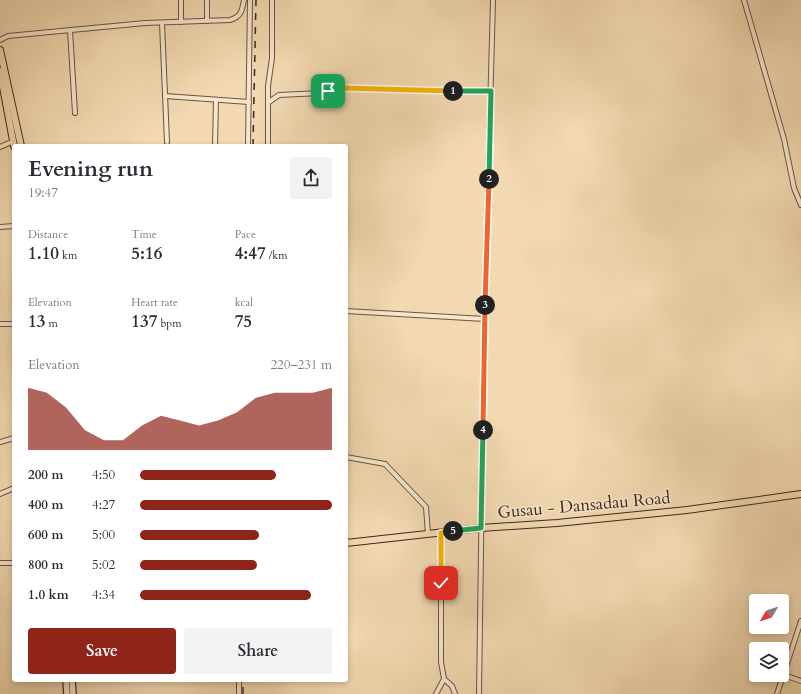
<!DOCTYPE html>
<meta charset="utf-8">
<style>
:root{--surface:#fff;--page:#f2f2f3;--text:#2b2b33;--muted:#7c7c81;--accent:#8f2418}
body{margin:0;font-family:Cardo,serif;background:var(--page);color:var(--text);height:100vh;display:flex;flex-direction:column;font-size:15px;white-space:nowrap}
*{box-sizing:border-box;margin:0}
p{font-size:13px;color:var(--muted)}
.icon{flex:none;width:22px;height:22px;fill:none;stroke:currentColor;stroke-width:2;stroke-linecap:round;stroke-linejoin:round}
.map{position:relative;flex:1;overflow:hidden}
.sheet{position:absolute;left:12px;top:144px;width:336px;height:538px;display:flex;flex-direction:column;background:var(--surface);border-radius:4px;box-shadow:0 2px 6px #0003}
.sheet>*{flex:none}
.needle{width:26px;rotate:231deg}
.controls{position:absolute;left:749px;top:594px;display:grid;gap:8px}
.controls a{display:grid;place-items:center;width:40px;height:40px;border-radius:4px;background:var(--surface);box-shadow:0 2px 6px #0003;font-size:20px}
.pin{position:absolute;display:grid;place-items:center;width:34px;height:34px;color:#fff;margin:-17px;border-radius:8px;box-shadow:0 2px 6px #0006}
.km{position:absolute;width:20px;height:20px;margin:-10px;border-radius:50%;background:#222;color:#fff;font-size:11px;line-height:20px;text-align:center}
.round{display:grid;place-items:center;flex:none;width:42px;height:42px;border-radius:4px;background:var(--page)}
.overview{display:flex;align-items:center;justify-content:space-between;height:68px;padding:0 16px}
h1{font-size:22px;font-weight:600;line-height:30px}
.stats{display:grid;grid-template-columns:repeat(3,1fr);gap:6px;height:68px;padding:4px 16px}
.stats div{display:grid;align-content:center}
.stats b{font-size:17px;font-weight:600}
.stats small{font-size:11px;font-weight:400}
.stats p{font-size:11px}
.chart{height:112px;padding:8px 16px}
.chart p{display:flex;justify-content:space-between}
.chart svg{width:100%;height:72px;margin-top:4px;fill:var(--accent);opacity:.7}
.primary-button{display:flex;gap:8px;margin-top:auto;padding:8px 16px}
.primary-button a{flex:1;height:46px;border-radius:4px;background:var(--accent);color:#fff;font-size:16px;font-weight:600;line-height:46px;text-align:center}
.primary-button a+a{background:var(--page);color:var(--text)}
ul{padding:0 16px;list-style:none;font-size:13px}
li{display:grid;grid-template-columns:64px 48px 1fr;align-items:center;height:30px}
li i{height:10px;border-radius:5px;background:var(--accent)}
.map>svg:first-child{display:block}
</style>
<div class="map">
<svg width="801" height="694" viewBox="0 0 801 694">
<rect width="100%" height="100%" fill="#f2d9b1"/>
<filter id="stains"><feTurbulence type="fractalNoise" baseFrequency=".005" numOctaves="4"/><feColorMatrix values="0 0 0 0 .2 0 0 0 0 .09 0 0 0 0 .02 0 0 0 .5 -.17"/></filter>
<radialGradient id="worn" r=".72"><stop offset=".6" stop-color="#630" stop-opacity="0"/><stop offset="1" stop-color="#630" stop-opacity=".3"/></radialGradient>
<g fill="none" stroke-linecap="round" stroke-linejoin="round">
<g stroke="#6a5443" stroke-width="6">
<g id="street">
<polyline points="744,0 784,139 794,188 801,205"/>
<polyline points="207,21 207,0"/>
<polyline points="181,22 181,0"/>
<polyline points="162,23 167,142"/>
<polyline points="70,30 75,113"/>
<path d="M0,40L8,36L145,23L230,20C241,17 242,11 244,0"/>
<polyline points="165,96 249,102"/>
<polyline points="269,102 279,95 321,93 344,88 491,91"/>
<polyline points="215,146 216,100"/>
<polyline points="248,146 250,0"/>
<polyline points="268,146 268,86 272,58 272,0"/>
<polyline points="0,147 14,141"/>
<polyline points="0,227 14,226"/>
<polyline points="346,311 485,319"/>
<polyline points="0,324 14,324"/>
<polyline points="0,442 14,438"/>
<polyline points="346,457 385,464 426,507 428,534"/>
<polyline points="0,494 14,488"/>
<polyline points="441,533 441,662 444,679"/>
<polyline points="0,563 14,563"/>
<polyline points="784,675 801,681"/>
<polyline points="239,694 239,680"/>
<polyline points="436,694 444,679 452,686 455,694"/>
<polyline points="479,694 484,336 493,0"/>
<polyline points="777,694 801,621"/>
</g>
</g>
<g stroke="#3c271e" stroke-width="8">
<g id="secondary">
<polyline points="66,680 67,694"/>
<polyline points="72,680 73,694"/>
</g>
</g>
<g stroke="#3c271e" stroke-width="8">
<g id="primary">
<polyline points="0,50 21,146"/>
<polyline points="0,71 14,146"/>
<polyline points="346,543 481,528 557,523 687,510 801,494"/>
</g>
</g>
<use href="#street" stroke="#f7e6cc" stroke-width="4"/>
<use href="#secondary" stroke="#f7e6cc" stroke-width="5.5"/>
<use href="#primary" stroke="#f2d9b1" stroke-width="6"/>
<g stroke="#3c271e" stroke-width="1.5" stroke-dasharray="7 7" stroke-linecap="butt">
<polyline points="253,146 256,0"/>
<polyline points="243,694 243,680"/>
</g>
</g>
<g fill="none" stroke-linecap="round" stroke-linejoin="round">
<g stroke="#fff" stroke-width="8">
<polyline id="split-1" points="328,91 344,88 453,91"/>
</g>
<g stroke="#fff" stroke-width="8">
<polyline id="split-2" points="453,91 491,91 489,179"/>
</g>
<g stroke="#fff" stroke-width="8">
<polyline id="split-3" points="485,305 489,179"/>
</g>
<g stroke="#fff" stroke-width="8">
<polyline id="split-4" points="483,430 485,305"/>
</g>
<g stroke="#fff" stroke-width="8">
<polyline id="split-5" points="453,531 481,528 483,430"/>
</g>
<g stroke="#fff" stroke-width="8">
<polyline id="split-6" points="441,583 441,533 453,531"/>
</g>
<use href="#split-1" stroke="#f5b400" stroke-width="5"/>
<use href="#split-2" stroke="#22a559" stroke-width="5"/>
<use href="#split-3" stroke="#f0652b" stroke-width="5"/>
<use href="#split-4" stroke="#f0652b" stroke-width="5"/>
<use href="#split-5" stroke="#22a559" stroke-width="5"/>
<use href="#split-6" stroke="#f5b400" stroke-width="5"/>
</g>
<g text-anchor="middle" dominant-baseline="central" stroke-width="3" stroke-linejoin="round" paint-order="stroke">
<g font-size="17" fill="#3c271e" stroke="#f7e6cc">
<text transform="translate(584 505) rotate(-5)">Gusau - Dansadau Road</text>
</g>
</g>
<rect width="100%" height="100%" filter="url(#stains)"/>
<rect width="100%" height="100%" fill="url(#worn)"/>
</svg>
<div class="controls">
<a><svg class="needle" viewBox="-14 -14 28 28"><path d="M0-13l5 13h-10z" fill="#e53935"/><path d="M0 13l5-13h-10z" fill="#7c7c81"/></svg></a>
<a><svg class="icon" aria-label="layers" viewBox="0 0 24 24"><path d="M12 4l9 5-9 5-9-5zM3 14l9 5 9-5"/></svg></a>
</div>
<div class="pin" style="left:328px;top:91px;background:#1e9e55"><svg class="icon" aria-label="arrive" viewBox="0 0 24 24"><path d="M6 21V4h12l-3 4 3 4H6"/></svg></div>
<div class="pin" style="left:441px;top:583px;background:#d93025"><svg class="icon" aria-label="check" viewBox="0 0 24 24"><path d="M5 12l5 5 9-10"/></svg></div>
<b class="km" style="left:453px;top:91px">1</b>
<b class="km" style="left:489px;top:179px">2</b>
<b class="km" style="left:485px;top:305px">3</b>
<b class="km" style="left:483px;top:430px">4</b>
<b class="km" style="left:453px;top:531px">5</b>
<section class="sheet">
<div class="overview"><div><h1>Evening run</h1><p>19:47</p></div><a class="round"><svg class="icon" aria-label="share" viewBox="0 0 24 24"><path d="M12 15V3M7 8l5-5 5 5M5 13v7h14v-7"/></svg></a></div>
<div class="stats">
<div><p>Distance</p><b>1.10<small> km</small></b></div>
<div><p>Time</p><b>5:16</b></div>
<div><p>Pace</p><b>4:47<small> /km</small></b></div>
</div>
<div class="stats">
<div><p>Elevation</p><b>13<small> m</small></b></div>
<div><p>Heart rate</p><b>137<small> bpm</small></b></div>
<div><p>kcal</p><b>75</b></div>
</div>
<div class="chart"><p><span>Elevation</span>220–231 m</p>
<svg viewBox="0 0 160 44" preserveAspectRatio="none"><path d="M0 44V6L10 9L20 18L30 32L40 38L50 38L60 29L70 23L80 26L90 29L100 26L110 21L120 12L130 9L140 9L150 9L160 6V44z"/></svg>
</div>
<ul>
<li><b>200 m</b>4:50<i style="width:71%"></i></li>
<li><b>400 m</b>4:27<i style="width:100%"></i></li>
<li><b>600 m</b>5:00<i style="width:62%"></i></li>
<li><b>800 m</b>5:02<i style="width:61%"></i></li>
<li><b>1.0 km</b>4:34<i style="width:89%"></i></li>
</ul>
<div class="primary-button"><a>Save</a><a>Share</a></div>
</section>
</div>
